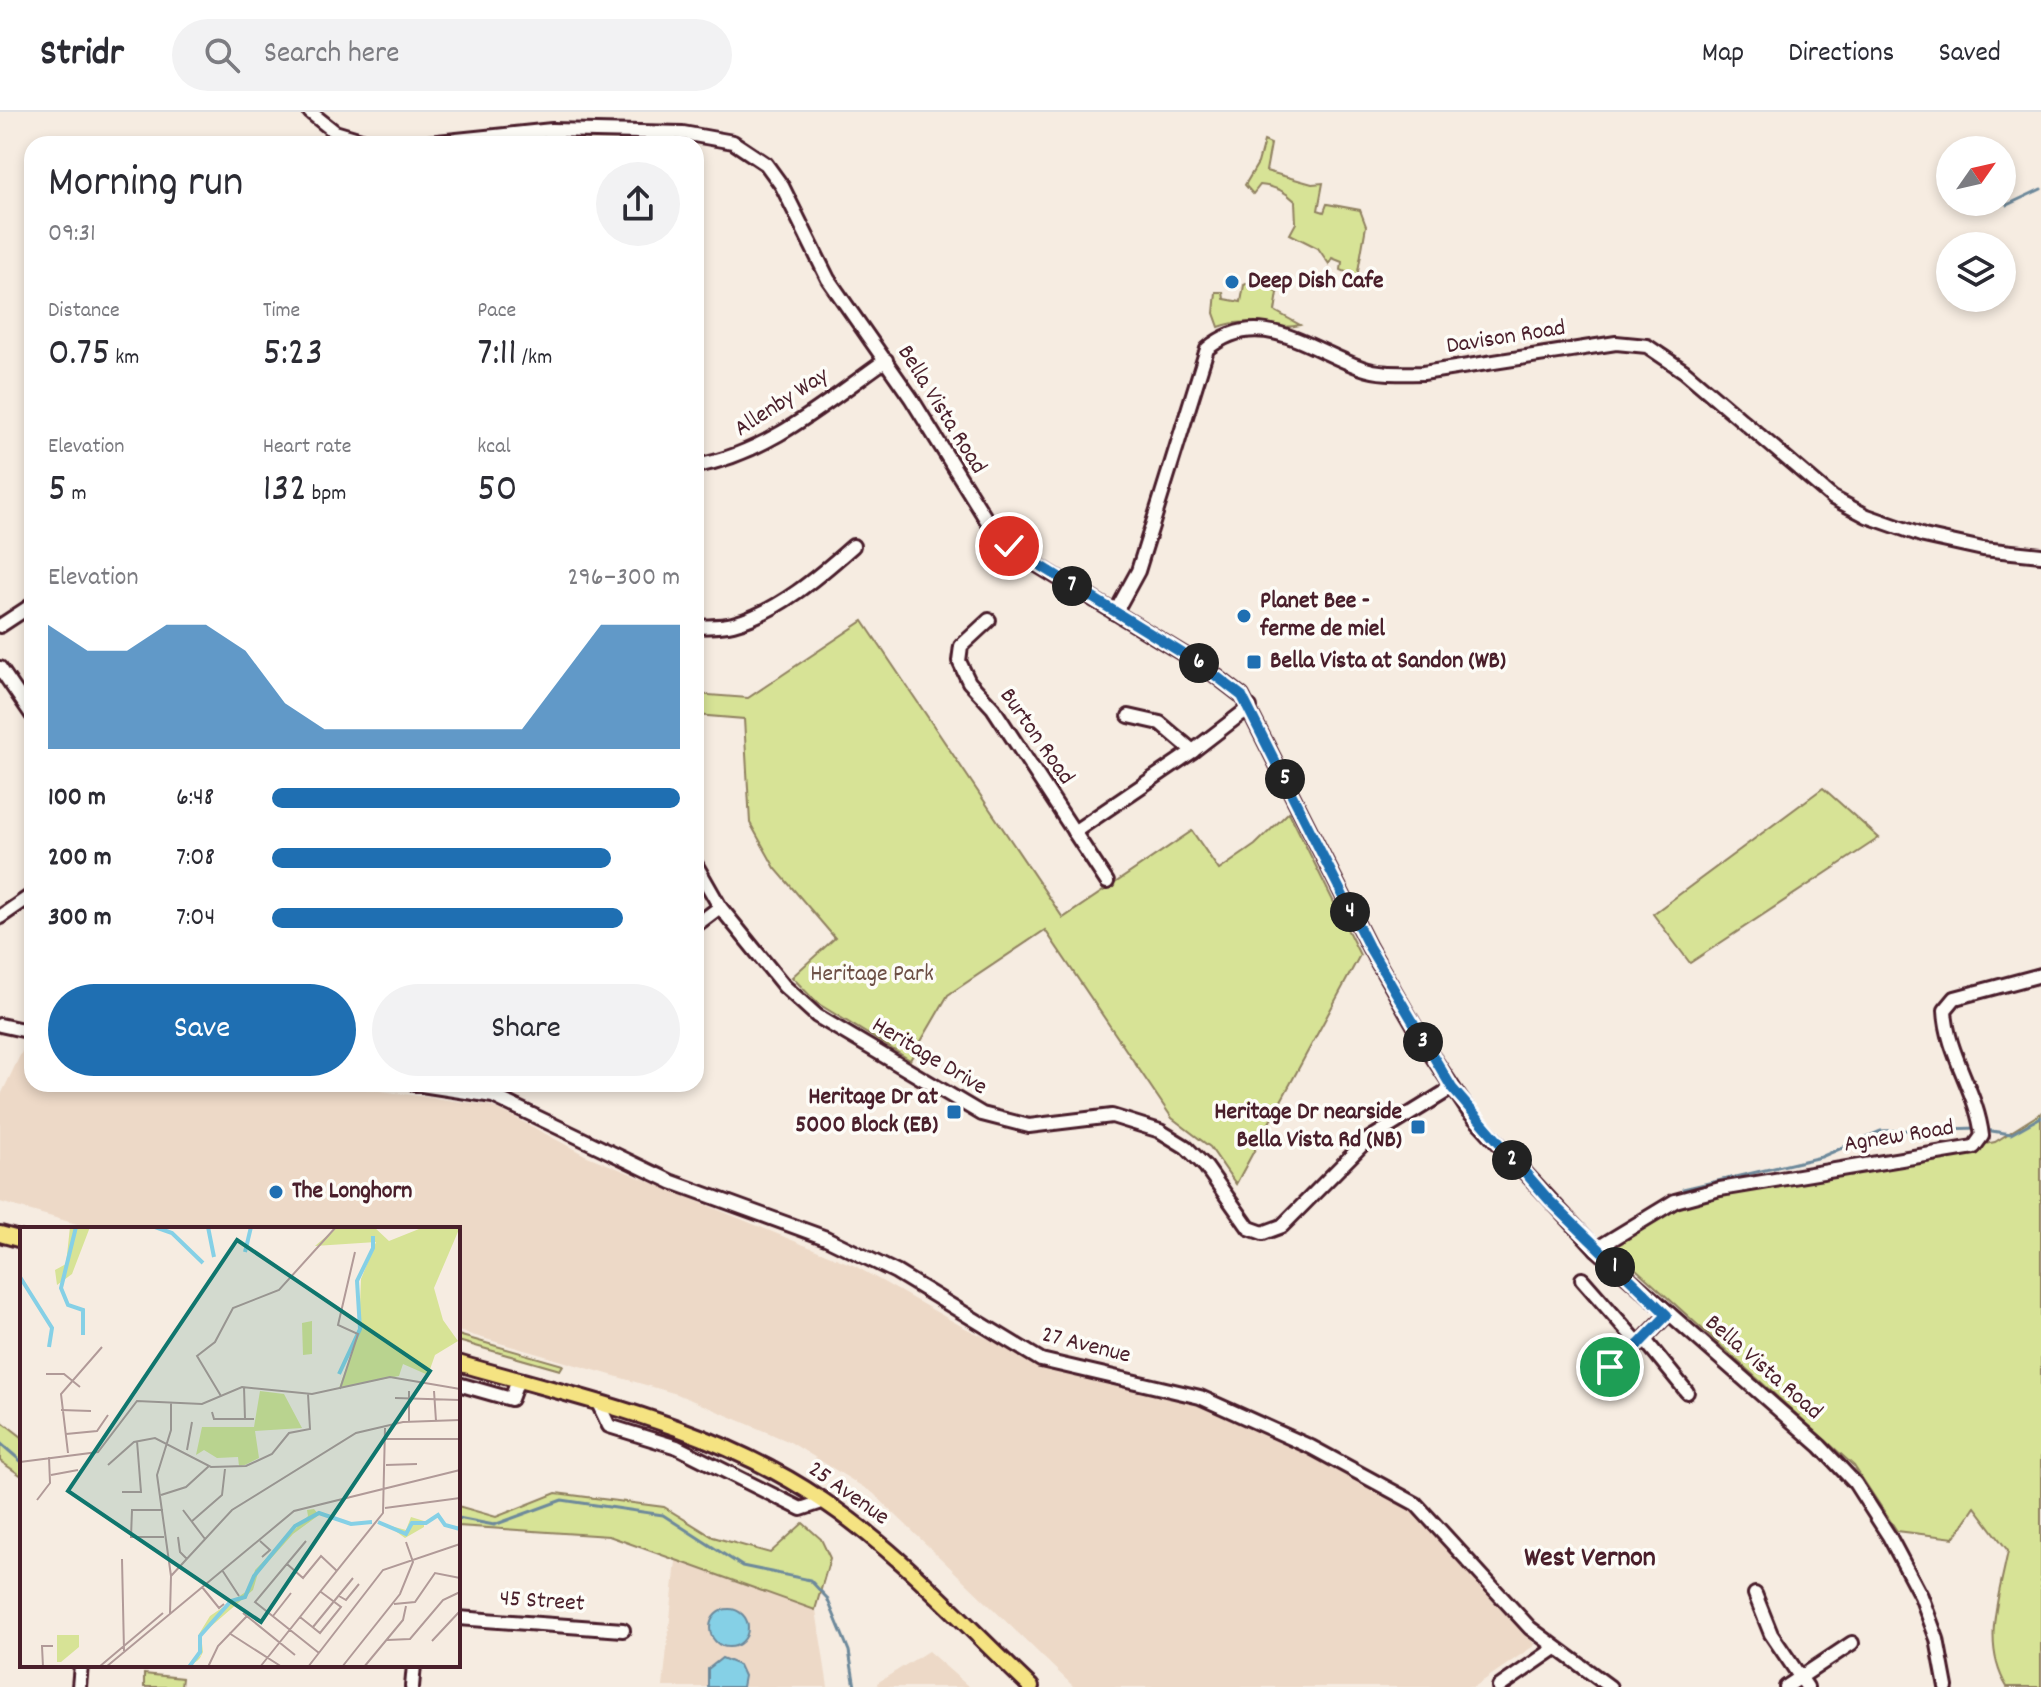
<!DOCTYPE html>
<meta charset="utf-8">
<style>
:root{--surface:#fff;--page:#f2f2f3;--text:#2b2b33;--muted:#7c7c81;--line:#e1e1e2;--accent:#1f6fb2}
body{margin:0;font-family:Dekko,sans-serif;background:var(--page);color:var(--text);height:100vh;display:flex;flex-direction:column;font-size:30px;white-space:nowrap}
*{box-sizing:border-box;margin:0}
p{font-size:26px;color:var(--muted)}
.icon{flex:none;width:44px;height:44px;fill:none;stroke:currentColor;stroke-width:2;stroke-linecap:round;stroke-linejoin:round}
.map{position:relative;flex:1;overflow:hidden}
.details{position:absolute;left:24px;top:24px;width:680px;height:956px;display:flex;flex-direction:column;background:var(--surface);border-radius:24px;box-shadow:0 4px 12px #0003}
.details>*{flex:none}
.needle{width:52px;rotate:56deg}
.tools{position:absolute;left:1936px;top:24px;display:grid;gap:16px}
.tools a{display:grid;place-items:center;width:80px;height:80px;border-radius:50%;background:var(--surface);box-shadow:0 4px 12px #0003;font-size:40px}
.pin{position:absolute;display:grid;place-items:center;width:68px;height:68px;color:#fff;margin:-34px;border:4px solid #fff;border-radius:50%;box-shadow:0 2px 8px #0007}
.km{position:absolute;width:40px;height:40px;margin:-20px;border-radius:50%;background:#222;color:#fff;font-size:22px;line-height:40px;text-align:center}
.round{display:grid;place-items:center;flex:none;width:84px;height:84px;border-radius:42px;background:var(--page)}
.summary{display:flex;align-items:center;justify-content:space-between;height:136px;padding:0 24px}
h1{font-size:44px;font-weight:600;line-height:60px}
.metrics{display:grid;grid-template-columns:repeat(3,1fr);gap:12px;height:136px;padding:8px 24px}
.metrics div{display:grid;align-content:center}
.metrics b{font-size:40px;font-weight:600}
.metrics small{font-size:22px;font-weight:400}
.metrics p{font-size:22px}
.chart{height:224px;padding:16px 24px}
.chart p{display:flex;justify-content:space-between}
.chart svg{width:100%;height:144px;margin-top:8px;fill:var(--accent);opacity:.7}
.cta{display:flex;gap:16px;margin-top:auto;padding:16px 24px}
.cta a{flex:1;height:92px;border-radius:48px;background:var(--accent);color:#fff;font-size:32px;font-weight:600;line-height:92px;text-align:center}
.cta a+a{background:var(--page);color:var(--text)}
ul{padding:0 24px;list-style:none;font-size:26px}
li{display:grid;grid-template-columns:128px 96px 1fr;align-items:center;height:60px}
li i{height:20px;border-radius:10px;background:var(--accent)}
header{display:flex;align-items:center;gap:48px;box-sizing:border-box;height:112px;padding:0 40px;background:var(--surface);border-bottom:2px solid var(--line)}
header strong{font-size:38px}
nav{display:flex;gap:44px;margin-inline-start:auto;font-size:28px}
.search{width:560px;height:72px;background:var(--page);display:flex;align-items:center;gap:20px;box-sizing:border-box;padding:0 28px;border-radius:44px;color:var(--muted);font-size:30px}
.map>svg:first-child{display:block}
</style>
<header>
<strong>Stridr</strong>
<div class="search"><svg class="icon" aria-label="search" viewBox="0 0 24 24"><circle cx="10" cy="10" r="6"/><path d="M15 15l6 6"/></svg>Search here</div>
<nav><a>Map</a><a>Directions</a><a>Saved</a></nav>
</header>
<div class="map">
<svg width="2041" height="1575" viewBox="0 0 2041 1575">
<rect width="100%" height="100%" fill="#f6ece1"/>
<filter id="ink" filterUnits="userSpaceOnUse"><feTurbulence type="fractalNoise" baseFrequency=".0125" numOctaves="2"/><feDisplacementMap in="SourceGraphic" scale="16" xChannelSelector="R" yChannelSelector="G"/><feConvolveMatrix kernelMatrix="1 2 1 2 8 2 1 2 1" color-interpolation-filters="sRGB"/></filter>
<g filter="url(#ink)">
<g fill="#edd9c7">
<polygon points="25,933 32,934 32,972 328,972 487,993 501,998 585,1043 855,1154 963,1215 1048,1255 1168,1279 1245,1305 1414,1396 1458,1441 1535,1533 1474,1575 1074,1575 873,1381 790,1330 677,1282 458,1219 458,1117 94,1117 0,1090 0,985"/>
<polygon points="676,1449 816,1498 828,1575 663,1575"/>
<polygon points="928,1539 969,1575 878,1575 877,1571"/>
</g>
<g fill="#d7e396" stroke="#908160" stroke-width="2">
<path d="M1264,29L1271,32L1266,59L1312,72L1323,71L1318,98L1324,100L1327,92L1360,98L1366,114L1357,165L1341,158L1342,150L1332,146L1329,152L1318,136L1290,122L1296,111L1295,89C1285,79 1274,74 1260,73L1253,82L1245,73L1258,51Z"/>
<path d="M1255,168L1278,181L1275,199L1300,213C1274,220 1253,203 1219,215L1214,201L1216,180H1223L1224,187L1241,190L1244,173Z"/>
<polygon points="863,509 1063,806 1192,719 1219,758 1255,733 1289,700 1360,843 1236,1072 1210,1035 1172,1006 1045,818 948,883 910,948 817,891 792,865 835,826 775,756 750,711 744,607 696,603 696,582 748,586"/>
<polygon points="1823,676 1879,726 1690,851 1653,802"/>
<path d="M2041,1001V1575H2007C1981,1532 1999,1485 2008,1439L1975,1395L1954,1426L1897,1419L1854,1354L1606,1130L1676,1092L1995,1030Z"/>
<polygon points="458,1223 563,1253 560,1258 458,1229"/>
<polygon points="0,1308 22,1325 22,1364 0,1349"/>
<polygon points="556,1381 664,1395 713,1425 770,1441 803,1411 821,1427 830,1446 815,1498 609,1424 458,1414 458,1394 496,1405"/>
<polygon points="144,1562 182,1566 181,1575 144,1575"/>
</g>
<g fill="#85d0e6" stroke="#6d899b" stroke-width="2">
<circle cx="729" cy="1516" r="19"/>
<polygon points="722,1546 739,1553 744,1564 742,1575 708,1575 708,1557"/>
</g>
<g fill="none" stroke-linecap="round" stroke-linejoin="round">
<g stroke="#6d899b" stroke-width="3">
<polyline points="2007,93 2041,77"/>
<polyline points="1985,1018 2011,1022 2041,1005"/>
<polyline points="1683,1077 1821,1045 1881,1019 1978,1016"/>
<polyline points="0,1331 22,1350"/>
<polyline points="458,1406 494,1413 562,1388 663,1403 742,1454 810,1468 827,1486 849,1539 855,1575"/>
</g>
<g stroke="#4a1f2b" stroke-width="18">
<g id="minor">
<polyline points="310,0 335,20 375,32"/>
<polyline points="418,32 552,18 683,21 733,30 766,52 782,74 828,167 911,286 994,420 1032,450 1203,554 1242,584 1369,835 1430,941 1469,1000 1596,1137 1820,1334 1855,1371 1889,1424 1921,1484 1937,1527 1946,1575"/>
<path d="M696,354C769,341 826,290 886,248"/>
<path d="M1115,501L1138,459L1207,237C1259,193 1308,237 1362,256C1381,263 1403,261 1423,261L1616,231L1647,234L1684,259L1833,386L1867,404L1924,424L1983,437L2041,443"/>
<polyline points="989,508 961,534 959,549 969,570 993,596 1107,770"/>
<polyline points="0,514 32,493"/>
<path d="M696,515C708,514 722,515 733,512C778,500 819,464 853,434"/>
<polyline points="0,556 32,603"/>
<polyline points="1129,604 1160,611 1193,639"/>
<polyline points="1074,720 1193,639 1250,595"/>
<polyline points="696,753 720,795 784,874 817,904 982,1002 1029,1014 1112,1004 1160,1019 1186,1035 1206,1055 1249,1116 1263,1121 1282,1114 1366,1029 1452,976"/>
<polyline points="0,805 32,783"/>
<polyline points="696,813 720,795"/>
<polyline points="0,913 32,920"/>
<polyline points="415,972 493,984 672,1070 826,1126 896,1160 1041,1248 1200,1285 1311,1335 1416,1392 1530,1516 1610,1575"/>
<path d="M1596,1137L1675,1089L1720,1077L1974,1035L1982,1024C1977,979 1947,943 1945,898L1955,886L2041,863"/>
<polyline points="1582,1167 1639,1232"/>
<polyline points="1644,1227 1687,1280"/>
<polyline points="1610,1255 1639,1232 1667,1203"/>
<polyline points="458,1272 511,1287 518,1268"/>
<polyline points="598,1291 609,1314 677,1335 801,1397 819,1391"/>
<polyline points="1755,1482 1771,1522 1807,1575"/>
<polyline points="458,1506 623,1518"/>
<polyline points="79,1575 81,1553"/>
<polyline points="412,1575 414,1553"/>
<polyline points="1499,1575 1554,1537"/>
<polyline points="1786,1575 1852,1531"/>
</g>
</g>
<g stroke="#4a1f2b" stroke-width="20">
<g id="major">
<polyline points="0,1122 22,1128"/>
<path d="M458,1251C583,1287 713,1314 822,1388C900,1440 963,1511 1031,1575"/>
</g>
</g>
<use href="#minor" stroke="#fdfcf7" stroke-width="12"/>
<use href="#major" stroke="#f5e382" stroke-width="14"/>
</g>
</g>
<g fill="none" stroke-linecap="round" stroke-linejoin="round" filter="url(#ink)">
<g stroke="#fff" stroke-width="16">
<polyline id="route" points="1009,434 1203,554 1242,584 1369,835 1452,976 1549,1088 1667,1203 1639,1232 1610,1255"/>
</g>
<use href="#route" stroke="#1f6fb2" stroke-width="10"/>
</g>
<g fill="#1f6fb2" stroke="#fdfcf7" stroke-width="3">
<circle cx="1232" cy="170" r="8"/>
<circle cx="1244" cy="504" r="8"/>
<rect x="1246" y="542" width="16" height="16" rx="4"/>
<rect x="946" y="992" width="16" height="16" rx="4"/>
<rect x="1410" y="1007" width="16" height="16" rx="4"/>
<circle cx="276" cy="1080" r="8"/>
</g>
<g text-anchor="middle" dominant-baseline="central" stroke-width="7" stroke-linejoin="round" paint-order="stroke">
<g font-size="24" font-weight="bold" fill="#4a1f2b" stroke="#fdfcf7" text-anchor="start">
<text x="1248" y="170">Deep Dish Cafe</text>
<text x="1260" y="490">Planet Bee -<tspan x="1260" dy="28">ferme de miel</tspan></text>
<text x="1270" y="550">Bella Vista at Sandon (WB)</text>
<text x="938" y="986" text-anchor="end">Heritage Dr at<tspan x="938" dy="28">5000 Block (EB)</tspan></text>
<text x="1402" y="1001" text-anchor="end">Heritage Dr nearside<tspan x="1402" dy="28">Bella Vista Rd (NB)</tspan></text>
<text x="292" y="1080">The Longhorn</text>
</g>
<g font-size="24" fill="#4a1f2b" stroke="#fdfcf7">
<text transform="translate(1506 226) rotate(-9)">Davison Road</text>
<text transform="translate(782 291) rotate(-33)">Allenby Way</text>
<text transform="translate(941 298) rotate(58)">Bella Vista Road</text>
<text transform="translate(1036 625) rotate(55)">Burton Road</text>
<text transform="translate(929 945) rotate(31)">Heritage Drive</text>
<text transform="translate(1899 1025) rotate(-9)">Agnew Road</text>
<text transform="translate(1086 1234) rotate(14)">27 Avenue</text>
<text transform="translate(1763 1256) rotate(41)">Bella Vista Road</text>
<text transform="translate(848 1382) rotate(35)">25 Avenue</text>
<text transform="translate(542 1490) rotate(4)">45 Street</text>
</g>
<g font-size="24" fill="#6d5046" stroke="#fdfcf7">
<text x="872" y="863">Heritage Park</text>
</g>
<g font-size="28" font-weight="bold" fill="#4a1f2b" stroke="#fdfcf7">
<text x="1590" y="1448">West Vernon</text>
</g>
</g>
<g transform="translate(20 1115)">
<rect width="440" height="440" fill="#f6ece1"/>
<path d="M50,0H70L52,47L37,58L35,43L46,37ZM317,0H354L369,14L404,0H440L414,61L423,93L438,114L415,128L408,148L383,137L379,149L319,161L339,104L341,52L356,15L295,19ZM292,94V127L283,128L282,96ZM240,164L264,167L282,201L235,204L239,231L225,238L219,239L218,230L197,231L184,223L176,228L182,200H234ZM294,282L299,288L273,307L238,346L233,363L181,408L183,425L180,431L177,434L167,440L181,428L179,407L190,389L230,362L235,343L288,289L287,283ZM391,290L404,294V300L385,311L367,298L386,303ZM37,408H59V420L41,435H37Z" fill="#d7e396"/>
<path fill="none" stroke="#85d0e6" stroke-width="4" d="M56,0L41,61L48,78L63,83V108M135,0L152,6L183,36M188,0L194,30M225,25L231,0M0,50L32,101L29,120M319,147L340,102L337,54L353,21V9M358,295L386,307L392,296H406L418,288L425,298L440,302M169,440L180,425V409L211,374L225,370L234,349L275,299L299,286L331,297L352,295"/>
<path fill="none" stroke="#b19a98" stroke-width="2" d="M26,147H44L60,160M224,160L225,192M320,162L338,107L318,98L335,25M414,164L416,194M201,169L177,129L195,115L213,81L259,63L316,0M375,171L440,173M41,183L71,184M192,185L194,192H234M389,194V164M46,207L77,204L88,188M365,212H440M167,223L172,195M48,226L41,167L82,120M0,235L78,225L117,174L182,177L222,160L292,167L370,150L440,162M88,238L114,215L135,211L191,240L226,239L252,227L269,206L290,202L288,167M366,238L397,237M31,248L58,243M102,265H121L117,214M141,268L166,260L189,239M17,273L30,256L29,230M365,281L440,271M143,283H112L111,310H144M163,283L185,312M171,295L202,268L205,242M158,310L160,325L167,332M240,314L250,323L242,330M286,314L235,375L299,426M102,332L104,424M267,337L283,351L301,329L317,344M202,343L219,369M151,349L137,248L151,203V176M182,360L199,381L204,377M319,369L326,373L339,357M374,377L395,375L415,346L440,351M223,386L275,428M150,387L151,349L212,283L336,206L383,195L440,193M253,389L271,366M280,390L300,406L321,380L301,365M293,400L333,351M209,406L262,440M367,413L390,412L423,373L440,365M412,414L440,384M23,440L22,419H33M79,440L143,386M86,440L274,284L440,243M188,440L198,419L227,389M240,440L363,286L365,201M288,440L363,343L440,317M322,440L380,367L393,335L386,315M344,440L383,393L386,379"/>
<path fill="#0f766e" fill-opacity="0.15" stroke="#0f766e" stroke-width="4" d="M217,13L410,144L241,395L48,264Z"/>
<rect width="440" height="440" fill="none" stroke="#4a1f2b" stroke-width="4"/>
</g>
</svg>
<div class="tools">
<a><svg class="needle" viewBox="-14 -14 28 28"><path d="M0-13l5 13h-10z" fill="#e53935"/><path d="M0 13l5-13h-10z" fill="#7c7c81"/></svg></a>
<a><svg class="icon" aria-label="layers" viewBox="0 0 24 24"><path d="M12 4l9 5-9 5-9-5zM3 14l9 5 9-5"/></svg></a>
</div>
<div class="pin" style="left:1610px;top:1255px;background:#1e9e55"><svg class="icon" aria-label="arrive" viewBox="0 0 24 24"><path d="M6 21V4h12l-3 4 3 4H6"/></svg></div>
<div class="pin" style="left:1009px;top:434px;background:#d93025"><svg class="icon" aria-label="check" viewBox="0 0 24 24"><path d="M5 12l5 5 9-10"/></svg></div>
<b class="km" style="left:1615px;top:1155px">1</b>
<b class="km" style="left:1512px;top:1048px">2</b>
<b class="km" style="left:1423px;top:930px">3</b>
<b class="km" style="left:1350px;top:800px">4</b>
<b class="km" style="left:1285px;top:667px">5</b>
<b class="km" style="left:1199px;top:551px">6</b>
<b class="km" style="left:1072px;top:474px">7</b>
<section class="details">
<div class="summary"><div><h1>Morning run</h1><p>09:31</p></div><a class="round"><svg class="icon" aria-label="share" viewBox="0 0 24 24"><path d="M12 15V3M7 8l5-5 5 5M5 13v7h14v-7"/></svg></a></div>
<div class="metrics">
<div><p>Distance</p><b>0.75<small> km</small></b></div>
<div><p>Time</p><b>5:23</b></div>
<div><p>Pace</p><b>7:11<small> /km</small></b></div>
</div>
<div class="metrics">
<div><p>Elevation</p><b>5<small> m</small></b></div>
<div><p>Heart rate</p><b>132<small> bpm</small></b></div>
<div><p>kcal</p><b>50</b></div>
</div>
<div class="chart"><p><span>Elevation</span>296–300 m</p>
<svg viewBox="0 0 160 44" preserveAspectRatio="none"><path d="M0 44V6L10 14L20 14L30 6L40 6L50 14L60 30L70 38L80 38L90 38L100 38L110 38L120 38L130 22L140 6L150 6L160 6V44z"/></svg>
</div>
<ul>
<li><b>100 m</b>6:48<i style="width:100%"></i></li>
<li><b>200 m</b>7:08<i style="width:83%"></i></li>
<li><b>300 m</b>7:04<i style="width:86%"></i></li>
</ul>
<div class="cta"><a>Save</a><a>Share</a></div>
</section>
</div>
